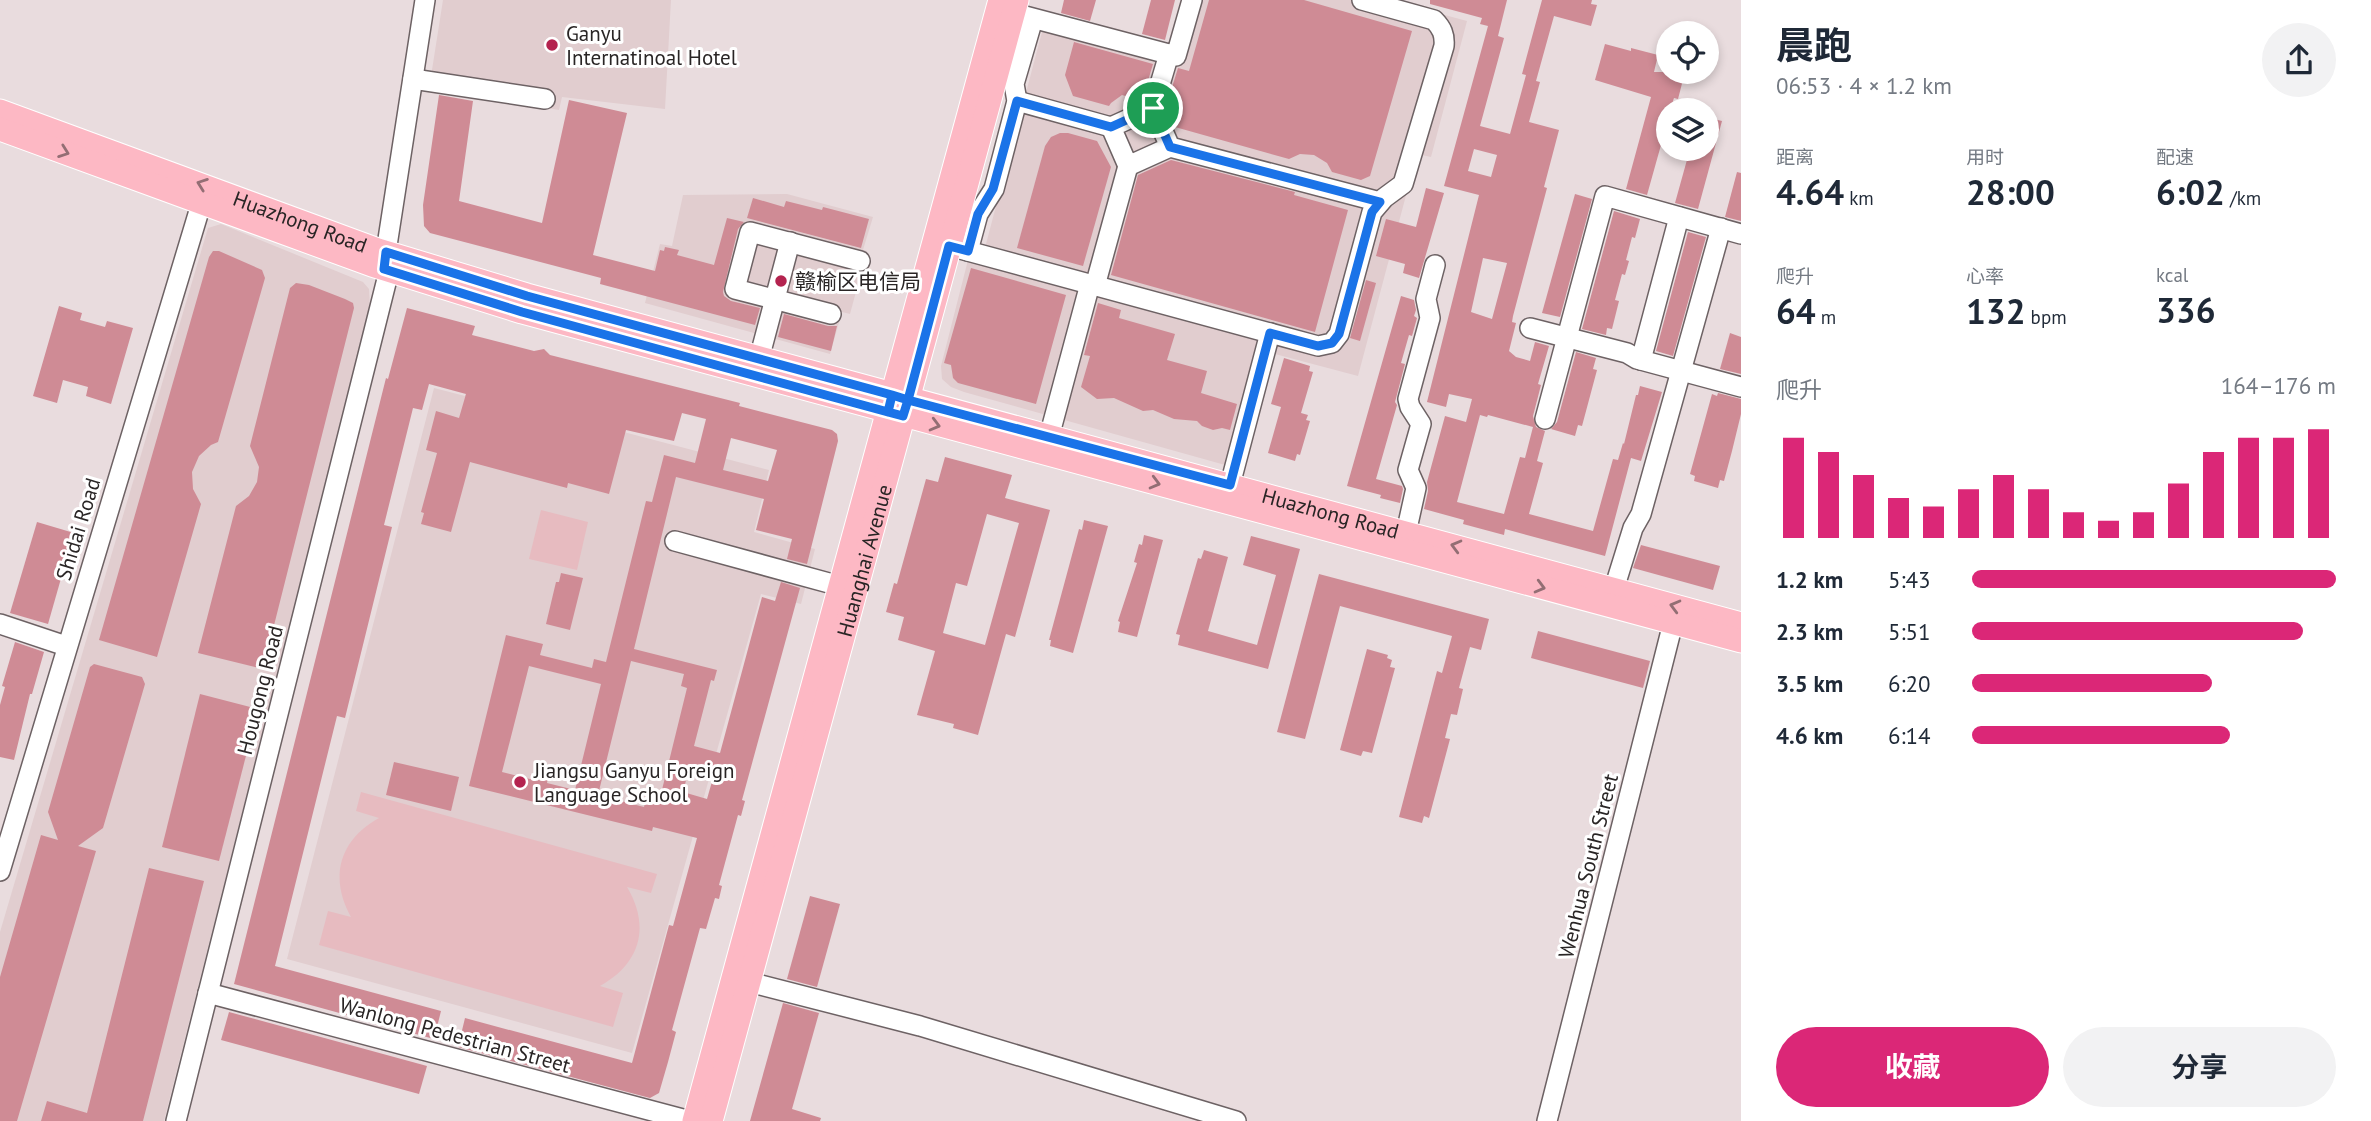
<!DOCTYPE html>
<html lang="zh">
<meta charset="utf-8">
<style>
:root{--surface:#fff;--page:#f2f2f3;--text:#1f2937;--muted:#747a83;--accent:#db2777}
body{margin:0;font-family:"PT Sans","Noto Sans SC",sans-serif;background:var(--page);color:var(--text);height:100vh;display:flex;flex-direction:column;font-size:26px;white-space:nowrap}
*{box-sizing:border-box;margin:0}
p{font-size:23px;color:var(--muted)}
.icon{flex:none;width:38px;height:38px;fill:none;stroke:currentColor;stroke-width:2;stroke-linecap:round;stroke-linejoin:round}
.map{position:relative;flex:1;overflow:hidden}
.details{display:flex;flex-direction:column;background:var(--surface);width:630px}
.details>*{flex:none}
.tools{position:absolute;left:1656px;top:21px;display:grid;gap:14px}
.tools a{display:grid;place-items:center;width:63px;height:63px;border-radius:50%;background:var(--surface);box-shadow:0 4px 10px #0003;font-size:35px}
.pin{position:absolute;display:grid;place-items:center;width:60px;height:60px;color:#fff;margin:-30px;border:4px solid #fff;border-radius:50%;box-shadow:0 2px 7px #0007}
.round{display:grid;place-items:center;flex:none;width:74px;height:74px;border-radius:37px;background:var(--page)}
.summary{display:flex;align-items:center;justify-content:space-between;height:119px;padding:0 35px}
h1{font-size:38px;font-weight:700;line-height:52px}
.metrics{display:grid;grid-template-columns:repeat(3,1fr);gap:10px;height:119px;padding:7px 35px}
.metrics div{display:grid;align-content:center}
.metrics b{font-size:35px;font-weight:700}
.metrics small{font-size:19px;font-weight:400}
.metrics p{font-size:19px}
.chart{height:196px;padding:14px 35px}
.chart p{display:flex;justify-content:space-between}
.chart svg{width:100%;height:126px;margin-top:7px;stroke:var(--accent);stroke-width:6}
.action{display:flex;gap:14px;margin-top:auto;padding:14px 35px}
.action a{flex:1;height:80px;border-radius:42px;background:var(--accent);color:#fff;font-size:28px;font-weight:700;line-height:80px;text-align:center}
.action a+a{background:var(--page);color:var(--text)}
ul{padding:0 35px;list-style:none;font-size:23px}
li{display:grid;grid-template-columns:112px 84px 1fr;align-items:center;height:52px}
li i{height:18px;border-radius:9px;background:var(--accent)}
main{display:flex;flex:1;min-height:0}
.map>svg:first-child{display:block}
</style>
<main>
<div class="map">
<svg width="1741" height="1121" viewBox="0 0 1741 1121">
<rect width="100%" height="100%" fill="#e9dcde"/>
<g fill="#e1cdcf">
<polygon points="443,0 671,0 665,109 562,97 559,110 429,89"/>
<polygon points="1184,0 1389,0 1467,21 1431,157 1417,154 1358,376 1275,354 1243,470 964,392 951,387 942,379 941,366 968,260 981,263 1047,13 1171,46"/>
<polygon points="787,194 873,217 863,250 867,251 850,314 842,312 830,354 645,303 660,244 672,246 683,195"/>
<polygon points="221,224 363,282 369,289 370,308 164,1121 0,1121 0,932 208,228"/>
<polygon points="434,388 465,396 467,391 769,470 754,532 815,549 801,604 761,594 632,1053 287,959"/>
</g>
<g fill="#e7bbc0">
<polygon points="541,510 588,522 577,570 529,559"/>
<path d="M361,792L657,874L651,893L627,887C651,927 640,964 600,986L623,993L613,1027L319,945L328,911L351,917C329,878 339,840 379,818L356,811Z"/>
</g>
<g fill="#cf8b95" fill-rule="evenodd">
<polygon points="1064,0 1096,0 1090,21 1061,13"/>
<polygon points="1151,0 1175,0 1165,40 1142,34"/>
<polygon points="1209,0 1304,0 1412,31 1370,176 1361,180 1332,172 1327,163 1314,155 1300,154 1289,159 1175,127 1166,107 1178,68 1189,71"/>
<path d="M1430,0H1507L1498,36L1504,38L1480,126L1510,134L1526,75L1522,74L1542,0H1592L1591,4L1597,5L1591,26L1554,16L1536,81L1540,82L1529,122L1559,130L1544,187L1547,188L1513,316L1512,322L1516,323L1509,351L1516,357L1530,361L1535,342L1549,346L1538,384L1541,385L1533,416L1536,427L1545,431L1537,461L1543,463L1529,514L1593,531L1613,459L1618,460L1623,443L1624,444L1636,395H1638L1640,386L1662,392L1641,461L1631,458L1605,556L1505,529L1504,535L1463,524L1464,520L1424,509L1428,491L1427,482L1445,416L1466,422L1472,399L1449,394L1446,407L1427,402L1479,195L1444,186L1488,26L1480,24L1482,18L1430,4ZM1474,149L1497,155L1491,177L1468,171ZM1483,258L1507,263L1492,319L1471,312ZM1480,415L1487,417L1488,415L1533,427L1525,458L1520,457L1504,514L1457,502Z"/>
<polygon points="1074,42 1153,64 1144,94 1136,99 1122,95 1111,103 1109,106 1073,96 1065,75"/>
<polygon points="1605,44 1631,51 1631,48 1658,55 1654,72 1685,72 1678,99 1674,98 1670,110 1668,110 1668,120 1647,195 1626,189 1651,97 1595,80"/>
<polygon points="439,95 473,101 459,201 542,223 569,100 627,113 593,255 655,271 660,250 664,251 665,247 679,250 677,255 714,265 727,218 744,222 738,229 723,292 724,296 731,301 760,308 755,325 600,284 601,278 430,233 424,226 423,205"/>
<polygon points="1706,117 1722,121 1698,209 1675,203 1690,149 1706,149"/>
<polygon points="1060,133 1068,133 1097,141 1111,167 1083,266 1017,248 1045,146 1051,137"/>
<polygon points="1171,160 1295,192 1294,195 1348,210 1315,332 1111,275 1138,175"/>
<polygon points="1737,172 1741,173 1741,221 1725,217"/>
<polygon points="1426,188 1444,193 1419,278 1403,273 1405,264 1376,256 1386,219 1416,227"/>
<polygon points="1575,194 1592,199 1560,317 1542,313"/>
<polygon points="753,198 784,207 786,201 822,210 823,207 869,219 861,248 747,218"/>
<polygon points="1614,211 1640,219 1635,238 1632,237 1626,260 1629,261 1625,275 1622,274 1615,300 1619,301 1612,329 1607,328 1606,335 1582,329"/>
<polygon points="1688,232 1706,237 1673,356 1656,351"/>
<polygon points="213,251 219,251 262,270 265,278 218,442 211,445 199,456 192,472 193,489 201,504 157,657 99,640 209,257"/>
<polygon points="971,268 1066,295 1036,404 958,383 953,378 951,365 944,363"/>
<polygon points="1366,280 1376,283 1360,341 1350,338"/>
<polygon points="296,283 309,285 345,299 353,303 354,308 263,669 198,653 236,506 249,496 257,482 259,467 250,446 290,288"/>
<polygon points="1401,296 1414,300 1416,310 1414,316 1417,318 1412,336 1409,335 1401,363 1405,364 1395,402 1397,405 1376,479 1402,486 1403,489 1400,503 1380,498 1381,495 1347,486"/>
<polygon points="1098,303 1121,310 1119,318 1175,334 1167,360 1207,371 1201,393 1237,404 1230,430 1222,428 1213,430 1202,426 1197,421 1174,419 1153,410 1143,411 1114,398 1097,399 1081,387 1090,356 1084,355"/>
<polygon points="59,306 82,313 80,320 105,327 107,321 133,328 111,404 86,396 88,387 63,380 57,403 33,396"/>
<path d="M407,308L475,326L472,335L534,351L544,349L550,355L740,403L739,406L832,430L837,434L838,441L807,564L787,559L792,539L756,530L764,499L676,477L634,649L717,670L714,681L711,680L694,746L720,753L762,597L775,601L781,582L800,588L742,800L745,801L741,816L738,815L719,885L722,886L719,899L715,898L706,929L700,928L672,1030L676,1032L668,1062L659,1093L650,1098L458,1047L465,1018L632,1063L669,925L673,926L697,838L653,827L652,831L469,786L506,635L543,644L540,655L592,668L594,659L606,662L646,501L652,502L664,455L695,463L706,419L682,413L674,441L626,430L609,494L568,483L567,488L470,462L451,532L421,524L424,513L421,512L437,453L426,450L436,411L459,418L466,394L429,384L422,410L413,408L384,525L392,527L345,718L337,716L275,966L441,1011L434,1039L234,984L386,378L388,379ZM731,438L777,450L768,481L723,470ZM631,661L684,674L681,686L687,688L659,802L646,799L644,807L598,795ZM529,666L601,684L575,790L547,783L548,778L531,774L530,779L502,772ZM690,765L715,771L707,799L683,792Z"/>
<polygon points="784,314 828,326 837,326 831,351 778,337"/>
<polygon points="1730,333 1741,337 1741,374 1720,369"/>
<polygon points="1576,352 1596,358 1593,369 1597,370 1582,426 1578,425 1575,436 1551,429 1557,422"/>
<polygon points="1284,358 1310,366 1309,371 1313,372 1301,413 1308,415 1306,420 1310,421 1300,455 1297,454 1295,461 1268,453 1281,407 1271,404"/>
<polygon points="1718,393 1741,399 1741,414 1732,451 1724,481 1720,480 1718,488 1694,481 1695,476 1690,474 1712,394 1717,396"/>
<path d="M945,457L1012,475L1005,498L1050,510L1015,637L1006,634L978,735L953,728L954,724L917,715L935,651L898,640L904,617L886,612L894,583L897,584L926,479L938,482ZM987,514L1019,523L985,645L943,633L956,583L967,586Z"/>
<polygon points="1084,520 1108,526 1073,653 1050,646 1051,640 1049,640 1079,529 1082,530"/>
<polygon points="37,522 74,533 48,624 10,613"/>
<polygon points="1144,535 1163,540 1137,637 1118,632 1120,622 1118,621 1137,563 1134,562 1139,544 1142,545"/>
<polygon points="1251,536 1300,549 1268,669 1178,645 1180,635 1176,634 1198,558 1201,559 1204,550 1228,557 1208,631 1257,645 1276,575 1243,565"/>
<polygon points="1641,545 1720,566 1713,590 1633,568"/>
<polygon points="561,573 583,578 570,630 546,624 556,582 559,582"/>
<polygon points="1319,574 1489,619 1481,650 1470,647 1459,688 1463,689 1457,715 1451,714 1445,738 1450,739 1429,818 1424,816 1422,823 1399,817 1437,671 1442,673 1452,636 1340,606 1305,739 1277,732"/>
<polygon points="1538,631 1650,661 1643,688 1531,658"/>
<polygon points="15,642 44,652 32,694 30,694 14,760 0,757 0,705 5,687 2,686"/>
<polygon points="1367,649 1388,655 1387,658 1392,660 1390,667 1395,668 1372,753 1363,751 1361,756 1340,750"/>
<polygon points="94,664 142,677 145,684 103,828 78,846 96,851 17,1121 0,1121 0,977 41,835 58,840 48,812 90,667"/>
<polygon points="200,694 258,709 219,861 162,847"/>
<polygon points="394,762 459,777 451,811 386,795"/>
<polygon points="149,868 204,881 143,1121 41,1121 47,1101 87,1113"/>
<polygon points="810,896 840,904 817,987 787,979"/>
<polygon points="783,1003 819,1013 792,1109 821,1118 820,1121 750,1121"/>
<polygon points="229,1012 427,1066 419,1094 221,1040"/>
</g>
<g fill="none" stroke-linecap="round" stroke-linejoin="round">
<g stroke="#6d6264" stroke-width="22">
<g id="minor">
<polyline points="1021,15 1176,56 1192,0"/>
<polyline points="413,79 545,99"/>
<polyline points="1017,101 1111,127"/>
<polyline points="1153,108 1169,54"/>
<polyline points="1170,147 1153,108 1111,127 1128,166 1170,147 1380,202"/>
<path d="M949,246L1318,346L1332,343L1339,334L1372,212L1384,198L1403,184L1444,46C1445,35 1442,28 1434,20L1362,0"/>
<polyline points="968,251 978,214 994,189 1017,101 1014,84 1033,19"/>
<polyline points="384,265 425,0"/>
<polyline points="1095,286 1128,166"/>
<polyline points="831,314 735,289 750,232 860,261"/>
<polyline points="1530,328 1627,353 1637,359 1741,387"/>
<polyline points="759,359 790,242"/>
<polyline points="1641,360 1679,217"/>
<polyline points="1545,419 1605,196 1741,234"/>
<polyline points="1049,437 1090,284"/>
<polyline points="1230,485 1270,333"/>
<polyline points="1406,533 1416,488 1408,470 1421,424 1410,407 1408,399 1430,318 1426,299 1435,265"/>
<polyline points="675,541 840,586"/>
<polyline points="1614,589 1633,528 1641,514 1721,228"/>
<polyline points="0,624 66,646"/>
<polyline points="0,871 202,201"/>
<polyline points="749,982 920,1026 1236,1121"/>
<polyline points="208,993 690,1121"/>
<polyline points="176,1121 389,271"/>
<polyline points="1547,1121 1673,623"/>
</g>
</g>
<g stroke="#fff" stroke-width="25">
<g id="major">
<path id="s1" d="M0,111L378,250L527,295L1741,624"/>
<polyline points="0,129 372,265 522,312 1741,641"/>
<polyline points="694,1121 1000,0"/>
<path id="s2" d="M711,1121L1017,0"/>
</g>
</g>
<use href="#minor" stroke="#fff" stroke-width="19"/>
<use href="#major" stroke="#fdb8c4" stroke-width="23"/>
</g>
<defs><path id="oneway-chevron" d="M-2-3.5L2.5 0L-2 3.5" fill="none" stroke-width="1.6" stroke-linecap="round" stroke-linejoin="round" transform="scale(1.75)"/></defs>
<g stroke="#936e74">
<use href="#oneway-chevron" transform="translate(64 152) rotate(20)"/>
<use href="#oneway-chevron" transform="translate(202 184) rotate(-160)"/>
<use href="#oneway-chevron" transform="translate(935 425) rotate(15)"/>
<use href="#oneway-chevron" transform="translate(1155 483) rotate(15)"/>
<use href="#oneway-chevron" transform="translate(1456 546) rotate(-165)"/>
<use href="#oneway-chevron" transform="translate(1540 587) rotate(15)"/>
<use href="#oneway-chevron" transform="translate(1675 606) rotate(-165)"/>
</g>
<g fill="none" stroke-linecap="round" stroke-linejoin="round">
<g stroke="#fff" stroke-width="14">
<polyline id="route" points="1153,108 1111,127 1017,101 993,189 978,214 968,251 949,246 908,400 892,395 888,412 522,312 384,269 386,252 527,296 892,395 888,412 903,416 908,400 1230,485 1270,333 1318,346 1332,343 1339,334 1372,212 1380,202 1170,147 1153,108"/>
</g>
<use href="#route" stroke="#1a73e8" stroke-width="9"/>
</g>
<g fill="#b4234f" stroke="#fff" stroke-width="2.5">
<circle cx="552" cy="45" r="7"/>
<circle cx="781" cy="281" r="7"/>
<circle cx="520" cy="782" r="7"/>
</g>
<g text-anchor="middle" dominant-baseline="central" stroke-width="6" stroke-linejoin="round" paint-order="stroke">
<g font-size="21" fill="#292525" stroke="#fff" text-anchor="start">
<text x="566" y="33">Ganyu<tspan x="566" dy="24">Internatinoal Hotel</tspan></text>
<text x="795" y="281">赣榆区电信局</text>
<text x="534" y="770">Jiangsu Ganyu Foreign<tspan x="534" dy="24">Language School</tspan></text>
</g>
<g font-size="21" fill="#292525" stroke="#fff">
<text stroke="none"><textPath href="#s1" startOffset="320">Huazhong Road</textPath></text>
<text stroke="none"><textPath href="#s1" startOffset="1391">Huazhong Road</textPath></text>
<text transform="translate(78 529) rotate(-73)">Shidai Road</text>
<text stroke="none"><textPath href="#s2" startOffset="581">Huanghai Avenue</textPath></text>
<text transform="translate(260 690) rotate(-76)">Hougong Road</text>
<text transform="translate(1588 866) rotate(-76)">Wenhua South Street</text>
<text transform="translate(455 1035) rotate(15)">Wanlong Pedestrian Street</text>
</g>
</g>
</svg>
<div class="tools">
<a><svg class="icon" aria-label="locate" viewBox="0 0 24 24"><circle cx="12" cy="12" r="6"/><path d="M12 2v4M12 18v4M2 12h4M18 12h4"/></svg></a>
<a><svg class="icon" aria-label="layers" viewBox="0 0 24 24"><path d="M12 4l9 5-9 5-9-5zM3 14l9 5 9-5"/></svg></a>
</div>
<div class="pin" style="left:1153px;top:108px;background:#1e9e55"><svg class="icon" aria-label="arrive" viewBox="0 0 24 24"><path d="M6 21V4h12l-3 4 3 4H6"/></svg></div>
</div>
<section class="details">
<div class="summary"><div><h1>晨跑</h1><p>06:53 · 4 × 1.2 km</p></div><a class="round"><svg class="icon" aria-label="share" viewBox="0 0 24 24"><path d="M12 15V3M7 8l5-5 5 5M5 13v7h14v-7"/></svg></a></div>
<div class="metrics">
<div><p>距离</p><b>4.64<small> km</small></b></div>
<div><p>用时</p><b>28:00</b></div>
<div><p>配速</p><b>6:02<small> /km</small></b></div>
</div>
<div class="metrics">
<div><p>爬升</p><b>64<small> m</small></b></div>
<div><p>心率</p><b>132<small> bpm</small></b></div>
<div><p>kcal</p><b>336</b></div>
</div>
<div class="chart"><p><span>爬升</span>164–176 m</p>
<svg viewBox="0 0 160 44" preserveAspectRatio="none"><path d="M5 44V9M15 44V14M25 44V22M35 44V30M45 44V33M55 44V27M65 44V22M75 44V27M85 44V35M95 44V38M105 44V35M115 44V25M125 44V14M135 44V9M145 44V9M155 44V6"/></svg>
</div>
<ul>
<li><b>1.2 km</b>5:43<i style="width:100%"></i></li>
<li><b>2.3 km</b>5:51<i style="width:91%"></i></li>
<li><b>3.5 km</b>6:20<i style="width:66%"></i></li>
<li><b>4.6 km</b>6:14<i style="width:71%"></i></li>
</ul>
<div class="action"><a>收藏</a><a>分享</a></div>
</section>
</main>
